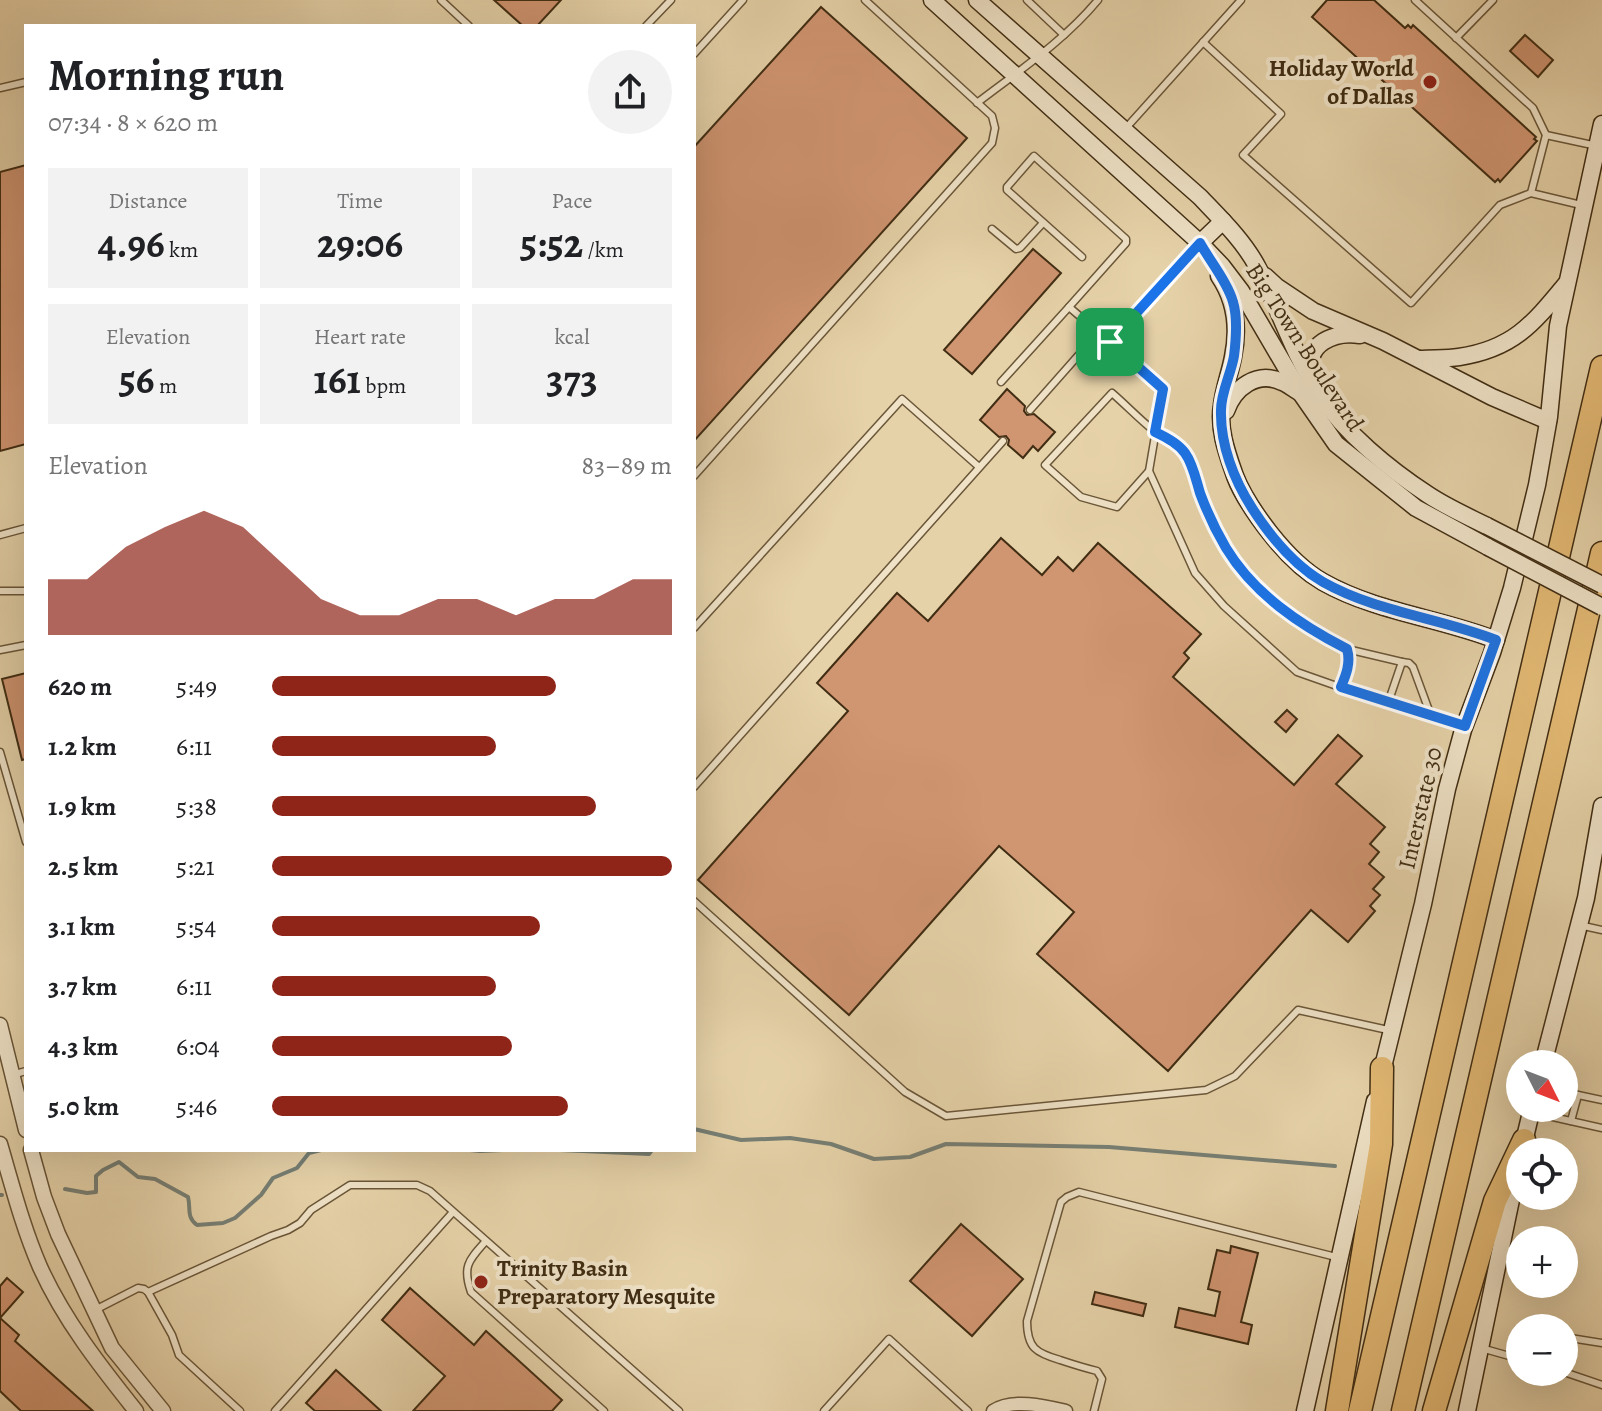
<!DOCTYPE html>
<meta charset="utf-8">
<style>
:root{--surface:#fff;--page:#f2f2f2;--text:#202124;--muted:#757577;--accent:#8f2418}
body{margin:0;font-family:Alegreya,serif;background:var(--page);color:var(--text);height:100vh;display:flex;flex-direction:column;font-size:30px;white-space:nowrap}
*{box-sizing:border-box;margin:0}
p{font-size:26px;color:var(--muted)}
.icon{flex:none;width:44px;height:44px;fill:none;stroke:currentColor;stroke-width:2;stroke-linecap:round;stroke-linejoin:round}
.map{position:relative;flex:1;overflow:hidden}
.panel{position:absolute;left:24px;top:24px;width:672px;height:1128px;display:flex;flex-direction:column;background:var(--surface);border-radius:0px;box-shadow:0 8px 32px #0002}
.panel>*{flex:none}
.needle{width:52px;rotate:132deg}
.buttons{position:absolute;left:1506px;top:1050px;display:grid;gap:16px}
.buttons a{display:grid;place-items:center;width:72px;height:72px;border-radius:50%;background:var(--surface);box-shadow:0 8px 32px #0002;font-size:40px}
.pin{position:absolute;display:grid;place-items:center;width:68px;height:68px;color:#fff;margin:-34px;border-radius:16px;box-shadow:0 4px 12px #0006}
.round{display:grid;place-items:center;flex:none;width:84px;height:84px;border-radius:42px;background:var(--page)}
.head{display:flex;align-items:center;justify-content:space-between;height:136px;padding:0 24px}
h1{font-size:44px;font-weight:600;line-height:60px}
.stats{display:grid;grid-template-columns:repeat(3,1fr);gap:12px;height:136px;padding:8px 24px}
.stats div{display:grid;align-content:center;border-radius:0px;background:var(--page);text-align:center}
.stats b{font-size:40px;font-weight:600}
.stats small{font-size:22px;font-weight:400}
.stats p{font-size:22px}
.chart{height:224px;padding:16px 24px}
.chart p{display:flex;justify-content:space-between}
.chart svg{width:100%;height:144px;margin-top:8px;fill:var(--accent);opacity:.7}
ul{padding:0 24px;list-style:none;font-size:26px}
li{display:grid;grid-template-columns:128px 96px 1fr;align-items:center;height:60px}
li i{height:20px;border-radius:10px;background:var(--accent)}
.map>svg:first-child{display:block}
</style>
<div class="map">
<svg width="1602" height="1411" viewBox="0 0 1602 1411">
<rect width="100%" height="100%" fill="#e6d2a9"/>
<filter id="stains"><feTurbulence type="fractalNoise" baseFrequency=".0025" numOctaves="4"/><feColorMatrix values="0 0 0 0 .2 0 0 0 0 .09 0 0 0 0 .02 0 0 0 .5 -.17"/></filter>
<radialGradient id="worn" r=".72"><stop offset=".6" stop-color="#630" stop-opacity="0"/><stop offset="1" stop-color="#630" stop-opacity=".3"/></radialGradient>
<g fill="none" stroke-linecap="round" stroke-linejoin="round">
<g stroke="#777f74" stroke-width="4">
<polyline points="694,1129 741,1140 790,1138 831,1144 874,1159 910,1157 946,1144 1109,1147 1335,1166"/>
<polyline points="470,1150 480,1151 503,1150"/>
<polyline points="560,1150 649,1154 652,1150"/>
<path d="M65,1189L87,1193L96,1192V1176L103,1170L119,1162L138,1177L155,1179L188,1197C191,1208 186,1217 197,1225L223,1223L235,1218L261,1195L273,1178L297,1168L309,1153L321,1150"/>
<polyline points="0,1195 2,1195"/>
</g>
</g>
<g fill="#d09571" stroke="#402d13" stroke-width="2">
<polygon points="494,0 561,0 537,26 523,26"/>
<polygon points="1327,0 1374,0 1405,28 1408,25 1411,28 1413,25 1536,137 1534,139 1537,141 1500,182 1498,179 1495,182 1312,17"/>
<polygon points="821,7 967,138 694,441 694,147"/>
<polygon points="1525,35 1553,60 1538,77 1510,51"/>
<polygon points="26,165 26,444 0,451 0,172"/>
<polygon points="1033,249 1061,273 972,374 944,350"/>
<polygon points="1007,389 1025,406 1024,411 1027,415 1034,414 1055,432 1038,451 1033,446 1023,458 1008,445 1009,440 1006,436 999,437 980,420"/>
<polygon points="1001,538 1042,575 1058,557 1073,571 1098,543 1201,634 1184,653 1189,658 1173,677 1294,785 1338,735 1362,756 1336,784 1385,827 1370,844 1379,852 1369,864 1384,877 1373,889 1380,895 1370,906 1375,911 1348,942 1311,910 1168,1071 1037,954 1074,912 999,846 849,1015 698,880 848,711 817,683 897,593 928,621"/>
<polygon points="26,673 26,759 22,760 2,679"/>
<polygon points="1287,710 1297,719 1286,732 1275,722"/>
<polygon points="961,1224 1023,1279 972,1336 910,1281"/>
<polygon points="1231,1246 1258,1253 1241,1322 1252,1325 1248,1344 1175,1327 1179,1308 1215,1316 1220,1292 1208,1289 1217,1250 1230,1253"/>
<polygon points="7,1278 23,1292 0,1318 19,1335 15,1341 93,1411 21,1411 0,1391 0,1286"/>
<polygon points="410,1288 474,1345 486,1331 562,1400 552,1411 413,1411 445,1376 382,1320"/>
<polygon points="1095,1292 1146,1304 1143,1316 1092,1304"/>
<polygon points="336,1370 381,1411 315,1411 306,1403"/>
</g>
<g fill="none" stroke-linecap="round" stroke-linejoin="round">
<g stroke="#6a5638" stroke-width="9">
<g id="service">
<polyline points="441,0 469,26"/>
<polyline points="1027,0 1064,35"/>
<polyline points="1415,0 1533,108 1546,135"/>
<polyline points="646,26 671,0"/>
<polyline points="1456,38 1493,0"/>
<polyline points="1203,42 1281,114 1243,155 1411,303 1500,205 1531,193"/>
<polyline points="694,54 743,0"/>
<polyline points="0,88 26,82"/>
<path d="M977,103C1020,70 1064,41 1098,0"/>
<polyline points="1126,128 1241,0"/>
<polyline points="1581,205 1531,193 1546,135 1597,146"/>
<polyline points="992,229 1016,249 1020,248 1043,223"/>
<polyline points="1199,244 1110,342 1163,389 1149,471 1195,573 1224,606 1297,672 1368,697 1462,725"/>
<polyline points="1069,307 1126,243 1126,239 1034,156 1007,187 1007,190 1082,257"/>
<polyline points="1001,382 1069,307 1110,342"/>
<polyline points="1030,410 1099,332"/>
<path d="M1149,471L1117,507L1081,497L1045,465L1112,393C1126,405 1139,419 1153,430C1163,437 1176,441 1184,451C1196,465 1203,501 1211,520C1237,580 1290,620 1347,649C1351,663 1346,675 1341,687"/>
<polyline points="694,476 992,143 995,128 992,116 865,0"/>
<polyline points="0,535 26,528"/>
<polyline points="0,591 26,591"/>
<polyline points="694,628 902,399 979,467"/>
<polyline points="1347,649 1402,662"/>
<polyline points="0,650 26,645"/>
<polyline points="1388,703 1402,662 1409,663 1413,667 1431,716"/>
<polyline points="0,752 26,842"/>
<polyline points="694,787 1003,441"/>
<polyline points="694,901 905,1092 946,1116 1206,1090 1235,1076 1298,1010 1388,1030"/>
<polyline points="1579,925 1602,930"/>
<polyline points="12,1075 26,1071"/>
<polyline points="1564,1092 1602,1100"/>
<polyline points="1535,1113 1602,1128"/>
<polyline points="1571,1121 1578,1095"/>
<path d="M486,1241C469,1260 462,1266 471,1292L604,1411"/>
<polyline points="148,1292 172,1335 179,1355 240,1411"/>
<polyline points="93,1311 138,1288 144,1289 148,1292 271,1236 288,1230 300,1223 311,1210 350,1185 417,1185 430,1191 679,1411"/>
<polyline points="1564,1337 1602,1343"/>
<polyline points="1481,1348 1520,1359"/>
<polyline points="1564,1372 1602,1385"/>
<polyline points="275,1411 453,1212"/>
<polyline points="824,1411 889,1339 968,1411"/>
<path d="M1094,1411L1102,1379L1097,1371C1085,1368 1072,1364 1060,1360C1036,1353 1027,1348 1027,1321L1061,1202L1067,1197L1079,1192L1336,1257"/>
</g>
</g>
<g stroke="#6a5638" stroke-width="15">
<path id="minor" d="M993,1411C1012,1398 1045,1406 1066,1411"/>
</g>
<g stroke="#6a5638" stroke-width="17">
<g id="tertiary">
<polyline points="0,1025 26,1130"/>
<path d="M0,1144C12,1185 23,1228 40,1267C64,1320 100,1366 136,1411"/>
<polyline points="31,1150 44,1197 58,1234 112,1348 163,1411"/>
</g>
</g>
<g stroke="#402d13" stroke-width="19">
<g id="secondary">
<polyline points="932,0 1200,243 1222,266 1241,291 1302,395 1336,444 1416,508 1488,547"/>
<path d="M977,0L1200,197C1221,219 1244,241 1258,268C1280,310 1294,356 1320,395C1345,433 1389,469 1427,494C1446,507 1467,516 1487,526"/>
<polyline points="1200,243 1223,221"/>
<path d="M1219,276C1236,301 1239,328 1233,357C1230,373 1224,388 1222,405C1218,429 1227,453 1235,476C1243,497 1256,515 1270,533C1285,552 1302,570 1323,582C1376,612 1440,618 1496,640"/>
<polyline points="1265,276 1277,287 1313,311 1383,341 1492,397 1548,421"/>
<path d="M1420,359C1433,358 1446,359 1459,357C1513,349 1533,324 1566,284"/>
<path d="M1311,375C1304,343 1335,331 1360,335"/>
<path d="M1226,411C1234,388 1257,370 1282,382C1288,384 1293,389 1299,392"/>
<polyline points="1543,1064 1586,898 1602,806"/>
<polyline points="1380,1079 1423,904 1447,789 1463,730 1492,653 1512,588 1537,485 1549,417 1558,326 1602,124"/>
<polyline points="1522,1150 1532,1108"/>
<polyline points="1305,1411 1375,1101"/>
<polyline points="1467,1411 1518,1166"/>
</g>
</g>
<g stroke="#402d13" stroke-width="25">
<g id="motorway">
<polyline points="1337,1411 1381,1144 1382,1068"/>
<polyline points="1360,1411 1602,367"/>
<polyline points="1403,1411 1602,553"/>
<polyline points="1434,1411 1495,1201 1524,1140"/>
</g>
</g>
<use href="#service" stroke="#efe2c7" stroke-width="6"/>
<use href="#minor" stroke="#efe2c7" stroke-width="12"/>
<use href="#tertiary" stroke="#efe2c7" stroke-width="14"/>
<use href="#secondary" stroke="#efe2c7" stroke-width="16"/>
<use href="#motorway" stroke="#e3b974" stroke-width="22"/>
<g stroke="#402d13" stroke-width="19" stroke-linecap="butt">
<g id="secondary-bridge">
<polyline points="1487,526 1602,585"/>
<polyline points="1488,547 1602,607"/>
</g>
</g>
<use href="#secondary-bridge" stroke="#efe2c7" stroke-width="16"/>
</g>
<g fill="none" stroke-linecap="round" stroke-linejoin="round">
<g stroke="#fff" stroke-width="16">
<path id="route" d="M1200,243C1210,261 1228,283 1233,302C1238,318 1236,340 1234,356C1231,374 1221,392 1221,410C1220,444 1234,480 1252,508C1270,536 1294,565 1323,582C1376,612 1440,618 1496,640L1465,726L1341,687C1346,675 1351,663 1347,649C1300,625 1254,594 1226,548C1216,531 1207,512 1200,493C1196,480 1193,464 1185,453C1178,443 1166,437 1155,432L1163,389L1110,342Z"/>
</g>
<use href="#route" stroke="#1a73e8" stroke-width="10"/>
</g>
<g fill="#8f2418" stroke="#efe2c7" stroke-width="3">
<circle cx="1430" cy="82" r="8"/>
<circle cx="481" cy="1282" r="8"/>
</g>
<g text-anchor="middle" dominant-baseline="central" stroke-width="8" stroke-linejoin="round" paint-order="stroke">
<g font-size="24" font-weight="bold" fill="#402d13" stroke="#efe2c7" text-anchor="end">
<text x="1414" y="68">Holiday World<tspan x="1414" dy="28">of Dallas</tspan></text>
<text x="497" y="1268" text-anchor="start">Trinity Basin<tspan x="497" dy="28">Preparatory Mesquite</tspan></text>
</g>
<g font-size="24" fill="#402d13" stroke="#efe2c7">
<text transform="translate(1305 347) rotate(57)">Big Town Boulevard</text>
<text transform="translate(1420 808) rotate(-77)">Interstate 30</text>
</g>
</g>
<rect width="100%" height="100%" filter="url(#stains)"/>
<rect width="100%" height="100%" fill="url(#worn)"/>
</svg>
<div class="buttons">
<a><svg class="needle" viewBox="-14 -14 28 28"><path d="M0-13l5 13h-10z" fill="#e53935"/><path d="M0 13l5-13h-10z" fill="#757577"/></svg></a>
<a><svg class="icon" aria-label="locate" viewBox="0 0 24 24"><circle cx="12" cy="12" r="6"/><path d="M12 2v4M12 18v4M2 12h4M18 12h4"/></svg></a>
<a>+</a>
<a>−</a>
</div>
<div class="pin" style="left:1110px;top:342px;background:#1e9e55"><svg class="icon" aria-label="arrive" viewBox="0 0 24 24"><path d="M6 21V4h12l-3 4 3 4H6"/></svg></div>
<section class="panel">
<div class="head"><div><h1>Morning run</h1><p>07:34 · 8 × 620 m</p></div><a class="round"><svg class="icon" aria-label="share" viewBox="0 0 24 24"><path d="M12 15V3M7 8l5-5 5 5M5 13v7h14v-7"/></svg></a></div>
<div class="stats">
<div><p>Distance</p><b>4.96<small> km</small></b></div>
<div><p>Time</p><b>29:06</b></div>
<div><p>Pace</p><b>5:52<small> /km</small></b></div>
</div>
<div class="stats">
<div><p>Elevation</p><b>56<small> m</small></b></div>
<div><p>Heart rate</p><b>161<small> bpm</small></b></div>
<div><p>kcal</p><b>373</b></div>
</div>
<div class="chart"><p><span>Elevation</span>83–89 m</p>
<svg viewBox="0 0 160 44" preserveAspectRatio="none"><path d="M0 44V27L10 27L20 17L30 11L40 6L50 11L60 22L70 33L80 38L90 38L100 33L110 33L120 38L130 33L140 33L150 27L160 27V44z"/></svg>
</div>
<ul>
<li><b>620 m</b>5:49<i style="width:71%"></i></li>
<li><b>1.2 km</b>6:11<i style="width:56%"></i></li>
<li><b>1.9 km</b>5:38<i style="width:81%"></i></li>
<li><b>2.5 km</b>5:21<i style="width:100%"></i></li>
<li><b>3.1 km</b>5:54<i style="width:67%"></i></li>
<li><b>3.7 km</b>6:11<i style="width:56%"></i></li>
<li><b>4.3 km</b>6:04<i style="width:60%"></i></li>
<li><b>5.0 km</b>5:46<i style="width:74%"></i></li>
</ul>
</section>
</div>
